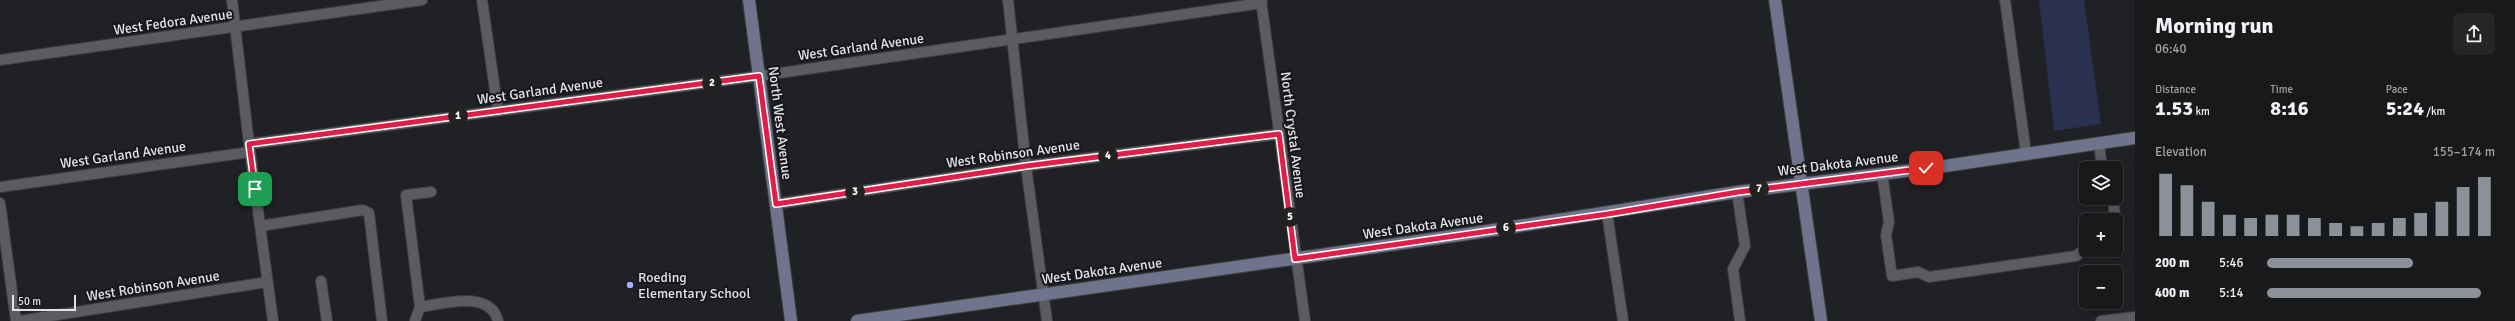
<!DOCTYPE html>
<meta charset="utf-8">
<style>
:root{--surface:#18191b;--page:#252628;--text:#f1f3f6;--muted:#9fa0a3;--line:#36383a;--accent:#8c9099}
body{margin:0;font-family:Signika,sans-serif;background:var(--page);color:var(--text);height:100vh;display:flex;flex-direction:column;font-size:15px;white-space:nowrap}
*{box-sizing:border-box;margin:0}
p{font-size:13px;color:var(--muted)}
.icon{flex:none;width:22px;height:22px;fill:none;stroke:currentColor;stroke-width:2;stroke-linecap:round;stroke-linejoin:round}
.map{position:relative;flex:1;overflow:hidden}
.details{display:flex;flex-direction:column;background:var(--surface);width:380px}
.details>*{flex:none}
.tools{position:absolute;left:2079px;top:161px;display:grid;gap:8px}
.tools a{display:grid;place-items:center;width:44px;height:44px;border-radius:6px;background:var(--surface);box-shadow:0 2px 10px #0003,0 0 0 1px var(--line);font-size:20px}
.scale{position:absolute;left:12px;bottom:10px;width:64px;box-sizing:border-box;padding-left:4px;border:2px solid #e1e2e4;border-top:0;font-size:11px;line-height:14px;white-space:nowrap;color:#e1e2e4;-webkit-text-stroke:3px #17181b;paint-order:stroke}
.pin{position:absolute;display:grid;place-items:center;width:34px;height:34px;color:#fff;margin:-17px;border-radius:8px;box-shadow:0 2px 6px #0006}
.km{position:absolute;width:20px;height:20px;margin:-10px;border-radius:50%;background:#222;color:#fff;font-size:11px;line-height:20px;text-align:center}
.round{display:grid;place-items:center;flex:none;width:42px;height:42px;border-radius:6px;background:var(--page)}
.overview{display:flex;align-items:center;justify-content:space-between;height:68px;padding:0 20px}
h1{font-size:22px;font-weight:700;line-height:30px}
.metrics{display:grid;grid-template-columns:repeat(3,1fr);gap:6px;height:68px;padding:4px 20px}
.metrics div{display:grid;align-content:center}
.metrics b{font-size:20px;font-weight:700}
.metrics small{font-size:11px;font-weight:400}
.metrics p{font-size:11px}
.chart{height:112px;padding:8px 20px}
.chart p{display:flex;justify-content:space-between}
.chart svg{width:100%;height:72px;margin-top:4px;stroke:var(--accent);stroke-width:6}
ul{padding:0 20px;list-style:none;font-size:13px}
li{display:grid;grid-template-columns:64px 48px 1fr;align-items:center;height:30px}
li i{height:10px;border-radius:5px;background:var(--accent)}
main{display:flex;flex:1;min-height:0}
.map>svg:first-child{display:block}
</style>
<main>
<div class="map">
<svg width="2135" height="321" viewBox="0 0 2135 321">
<rect width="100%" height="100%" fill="#202124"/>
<polygon fill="#2a304f" points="2039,0 2084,0 2101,124 2054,131"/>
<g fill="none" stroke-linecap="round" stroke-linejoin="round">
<g stroke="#3e3f41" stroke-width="12">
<g id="street">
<polyline points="232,0 250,152 273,321"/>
<polyline points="482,0 498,111"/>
<polyline points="1008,0 1026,166 1047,321"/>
<polyline points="1261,0 1305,321"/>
<polyline points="2005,0 2026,153"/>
<polyline points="0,60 422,0"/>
<polyline points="2099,143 2102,168"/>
<polyline points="249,144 759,76 1262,3"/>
<polyline points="1882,173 1889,222 1886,235 1892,276 1918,272 1929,277 2076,256 2086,248"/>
<polyline points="0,187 250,152"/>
<polyline points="1737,192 1745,246 1733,269 1740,321"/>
<polyline points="2113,198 2116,227"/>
<polyline points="0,203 16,321"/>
<polyline points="776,204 1026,166 1279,134"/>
<polyline points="1607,213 1623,321"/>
<polyline points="260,226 363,210 369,213 382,321"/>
<polyline points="321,281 327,321"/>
<path d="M420,307C442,304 490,289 498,321"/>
<polyline points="19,321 267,282"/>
<polyline points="415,321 420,307 406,195 431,192"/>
<polyline points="2101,321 2135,317"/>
</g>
</g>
<g stroke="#3e3f41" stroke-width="14">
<g id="secondary">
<polyline points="749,0 791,321"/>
<polyline points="1775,0 1821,321"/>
<polyline points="857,321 1474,233 1737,192 1945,166 2135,138"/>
</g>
</g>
<use href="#street" stroke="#5b5c60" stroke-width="10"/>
<use href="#secondary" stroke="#6f748c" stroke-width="12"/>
</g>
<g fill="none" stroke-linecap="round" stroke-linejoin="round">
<g stroke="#fff" stroke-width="8">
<polyline id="route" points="255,189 249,144 759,76 776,204 1026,166 1279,134 1295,259 1608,214 1738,192 1926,168"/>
</g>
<use href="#route" stroke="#e11d48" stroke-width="5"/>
</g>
<circle fill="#a2b2fd" stroke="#17181b" stroke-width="1.5" cx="630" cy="285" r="4"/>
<g text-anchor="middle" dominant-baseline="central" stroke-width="4" stroke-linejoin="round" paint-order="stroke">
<g font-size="14" fill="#e1e2e4" stroke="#17181b">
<text transform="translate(173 22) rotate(-8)">West Fedora Avenue</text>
<text transform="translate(861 47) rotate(-8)">West Garland Avenue</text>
<text transform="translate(540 91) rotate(-8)">West Garland Avenue</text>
<text transform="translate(780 123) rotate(83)">North West Avenue</text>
<text transform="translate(1293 135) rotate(83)">North Crystal Avenue</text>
<text transform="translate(1013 154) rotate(-8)">West Robinson Avenue</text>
<text transform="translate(123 155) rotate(-8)">West Garland Avenue</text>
<text transform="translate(1838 164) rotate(-7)">West Dakota Avenue</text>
<text transform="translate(1423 226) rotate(-8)">West Dakota Avenue</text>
<text transform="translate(1102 271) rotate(-8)">West Dakota Avenue</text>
<text transform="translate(153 286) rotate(-9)">West Robinson Avenue</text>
</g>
<g font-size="14" fill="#e1e2e4" stroke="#17181b" text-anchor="start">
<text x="638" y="277">Roeding<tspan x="638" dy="16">Elementary School</tspan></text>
</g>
</g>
</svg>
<div class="tools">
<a><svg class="icon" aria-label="layers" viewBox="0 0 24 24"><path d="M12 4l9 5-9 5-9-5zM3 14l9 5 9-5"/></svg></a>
<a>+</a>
<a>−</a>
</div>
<div class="scale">50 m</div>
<div class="pin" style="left:255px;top:189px;background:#1e9e55"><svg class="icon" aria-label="arrive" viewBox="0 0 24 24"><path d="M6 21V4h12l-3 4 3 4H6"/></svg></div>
<div class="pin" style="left:1926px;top:168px;background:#d93025"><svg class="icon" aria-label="check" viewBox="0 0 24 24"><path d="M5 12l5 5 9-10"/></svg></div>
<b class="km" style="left:458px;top:116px">1</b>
<b class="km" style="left:712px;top:83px">2</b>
<b class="km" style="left:855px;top:192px">3</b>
<b class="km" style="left:1108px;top:156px">4</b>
<b class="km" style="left:1290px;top:217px">5</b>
<b class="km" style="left:1506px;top:228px">6</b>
<b class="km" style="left:1759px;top:189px">7</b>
</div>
<section class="details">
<div class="overview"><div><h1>Morning run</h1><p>06:40</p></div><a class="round"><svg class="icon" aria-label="share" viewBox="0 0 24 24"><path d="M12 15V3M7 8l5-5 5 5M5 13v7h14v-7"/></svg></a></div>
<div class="metrics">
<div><p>Distance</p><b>1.53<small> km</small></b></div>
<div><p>Time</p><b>8:16</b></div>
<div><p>Pace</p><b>5:24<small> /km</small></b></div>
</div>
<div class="chart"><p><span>Elevation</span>155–174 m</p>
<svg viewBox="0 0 160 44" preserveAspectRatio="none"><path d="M5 44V6M15 44V13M25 44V23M35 44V31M45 44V33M55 44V31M65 44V31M75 44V33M85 44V36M95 44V38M105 44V36M115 44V33M125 44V30M135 44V23M145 44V14M155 44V8"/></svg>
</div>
<ul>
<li><b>200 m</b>5:46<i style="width:64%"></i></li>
<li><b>400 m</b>5:14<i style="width:94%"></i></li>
</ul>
</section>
</main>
